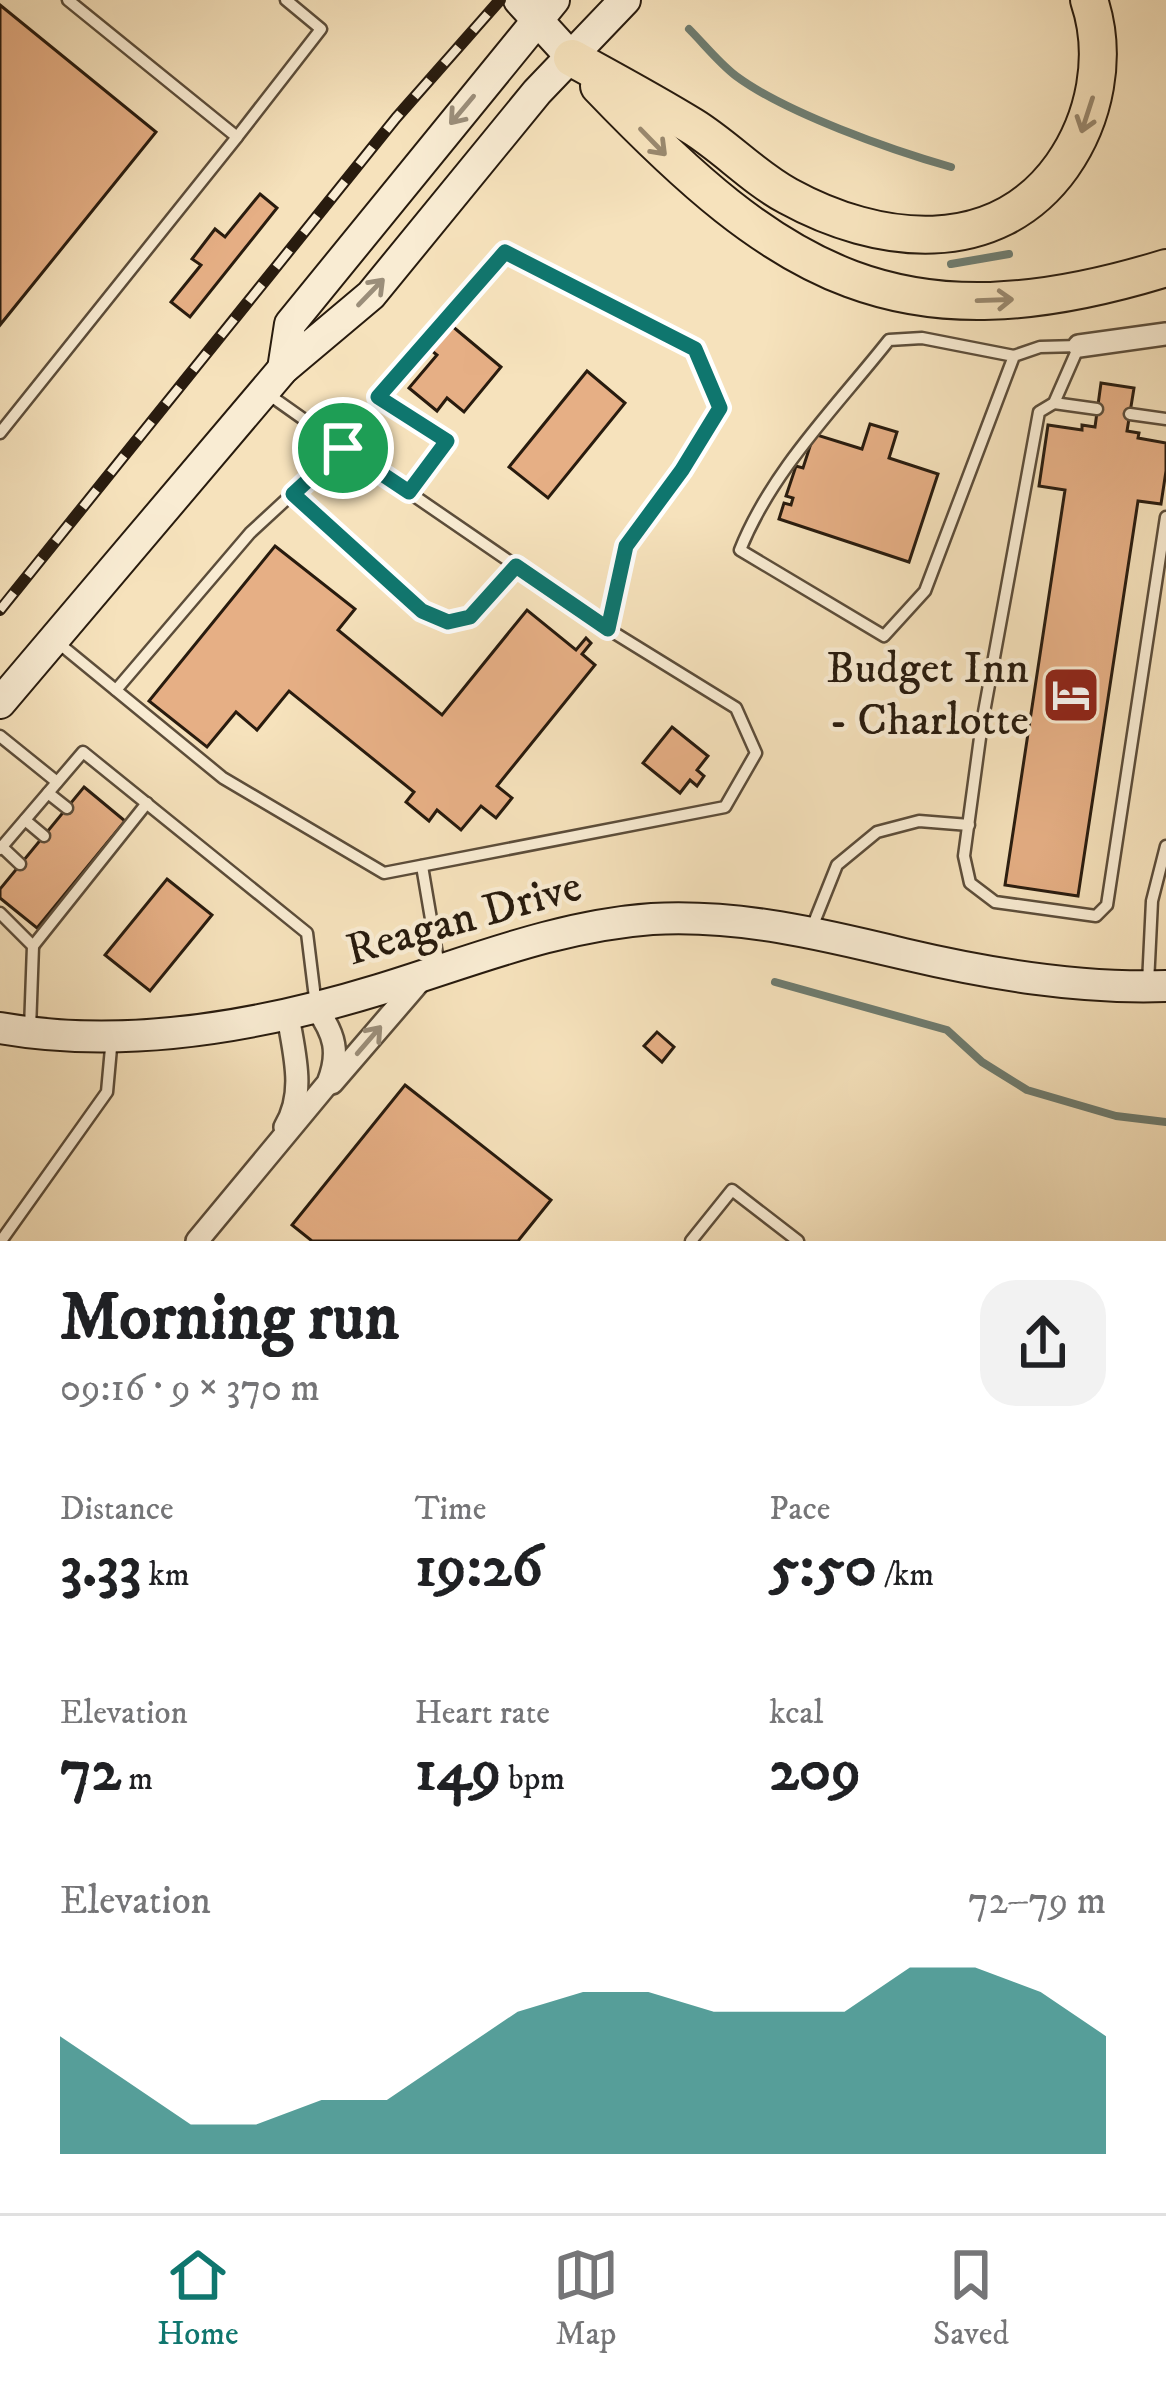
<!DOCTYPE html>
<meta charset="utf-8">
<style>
:root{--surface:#fff;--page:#f2f2f2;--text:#202124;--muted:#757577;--line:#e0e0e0;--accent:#0f766e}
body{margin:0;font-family:"IM FELL DW Pica",serif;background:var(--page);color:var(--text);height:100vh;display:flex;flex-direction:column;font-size:45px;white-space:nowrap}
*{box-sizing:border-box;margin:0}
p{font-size:39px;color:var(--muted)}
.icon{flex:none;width:66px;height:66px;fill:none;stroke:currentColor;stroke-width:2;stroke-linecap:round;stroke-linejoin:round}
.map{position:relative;height:1241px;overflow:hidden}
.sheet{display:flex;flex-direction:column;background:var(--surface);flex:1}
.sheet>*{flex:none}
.pin{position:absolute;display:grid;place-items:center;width:102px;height:102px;color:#fff;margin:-51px;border:6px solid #fff;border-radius:50%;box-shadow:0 3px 12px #0007}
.round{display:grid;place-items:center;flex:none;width:126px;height:126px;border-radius:36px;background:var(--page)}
.head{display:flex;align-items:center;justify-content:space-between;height:204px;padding:0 60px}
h1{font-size:66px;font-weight:800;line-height:90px}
.stats{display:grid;grid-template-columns:repeat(3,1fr);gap:18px;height:204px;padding:12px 60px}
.stats div{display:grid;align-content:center}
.stats b{font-size:60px;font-weight:800}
.stats small{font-size:33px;font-weight:400}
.stats p{font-size:33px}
.chart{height:336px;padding:24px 60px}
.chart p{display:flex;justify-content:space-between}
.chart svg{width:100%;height:216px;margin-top:12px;fill:var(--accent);opacity:.7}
.dock{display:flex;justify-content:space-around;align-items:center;height:168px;border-top:3px solid var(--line);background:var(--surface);font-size:33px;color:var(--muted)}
.dock a{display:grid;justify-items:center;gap:6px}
.dock .selected{color:var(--accent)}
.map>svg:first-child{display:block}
</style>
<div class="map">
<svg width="1166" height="1241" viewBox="0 0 1166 1241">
<rect width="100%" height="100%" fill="#f6e2bc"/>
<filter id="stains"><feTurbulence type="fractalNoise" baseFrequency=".00167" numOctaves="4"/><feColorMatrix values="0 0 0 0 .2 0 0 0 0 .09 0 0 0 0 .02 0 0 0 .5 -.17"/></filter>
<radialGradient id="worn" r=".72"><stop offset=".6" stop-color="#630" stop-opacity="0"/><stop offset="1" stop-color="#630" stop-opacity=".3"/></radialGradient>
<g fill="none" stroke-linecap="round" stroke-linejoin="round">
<g stroke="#6e7c70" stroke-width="8">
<path d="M689,29C704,44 719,63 736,76C786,113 891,150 951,167"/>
<polyline points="951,264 1009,254"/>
<polyline points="775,982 947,1030 982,1062 1027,1090 1116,1116 1166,1122"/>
</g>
</g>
<g fill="#e6af85" stroke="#281b0e" stroke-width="3">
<polygon points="0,5 156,132 0,325"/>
<polygon points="260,194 277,208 190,317 171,302 201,265 192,259 215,229 225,237"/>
<polygon points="452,326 501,367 464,412 447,398 437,411 409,388 437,355 432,351"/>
<polygon points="587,371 625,403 548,498 509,467"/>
<polygon points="1101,383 1134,388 1127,431 1139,433 1138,438 1166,443 1166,471 1161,504 1138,501 1078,896 1005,885 1065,490 1039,486 1048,425 1082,430 1082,425 1095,427"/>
<polygon points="870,424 897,432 889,458 938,474 909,562 779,519 784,503 791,505 793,498 786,496 796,466 803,468 814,434 862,449"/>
<polygon points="275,546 355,609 338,630 442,715 527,610 576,650 586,638 591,643 582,654 595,665 497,786 512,798 496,818 481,806 461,830 437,810 429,821 406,802 414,792 289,691 257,730 236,712 207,747 149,701"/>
<polygon points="672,727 708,756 697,770 704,776 697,786 690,780 680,793 643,763"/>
<polygon points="84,787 125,821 37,928 0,898 0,889"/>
<polygon points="167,879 212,915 150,991 105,955"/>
<polygon points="657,1032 674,1047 662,1062 644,1046"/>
<polygon points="405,1085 551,1200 518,1241 312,1241 292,1225"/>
</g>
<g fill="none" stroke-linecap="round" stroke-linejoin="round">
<g stroke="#5c4d3a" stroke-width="15">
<g id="lane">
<polyline points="237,137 321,29 286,0"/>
<path d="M1014,356L925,591L884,636L740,550C772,470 836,407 889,340L922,338L1014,356L1040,347L1079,346L1054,403L1039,412L982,723L964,856L970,883L995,902L1096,916L1107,905L1166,517"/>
<polyline points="1054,403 1097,409"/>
<polyline points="1130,414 1166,419"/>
<polyline points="0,433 237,137 68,0"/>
<polyline points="343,447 608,629"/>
<polyline points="293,494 422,611 448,622 470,617 516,566"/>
<polyline points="56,641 223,778 384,873 725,807 756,753 736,708 608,629 626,546 682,469 720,408 695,349 505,252 378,397 447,441 408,492"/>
<polyline points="116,690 250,533 343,447 268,394"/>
<polyline points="0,736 57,782"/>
<polyline points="48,793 67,808"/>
<polyline points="25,820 44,836"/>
<polyline points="2,847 20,864"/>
<polyline points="0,849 83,752 307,933 316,1006"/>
<polyline points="422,866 439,966"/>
<polyline points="0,913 33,946 30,1029"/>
<polyline points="811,930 837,865 877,832 919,821 969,825"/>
<polyline points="33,946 147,803"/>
<polyline points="1148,983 1152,901 1166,846"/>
<polyline points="1,1241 107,1092 112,1037"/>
<polyline points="691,1241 732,1190 798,1241"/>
</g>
</g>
<g stroke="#5c4d3a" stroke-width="26">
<g id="street">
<polyline points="1079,346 1166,334"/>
<polyline points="332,1083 425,975"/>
<path d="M285,1127C306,1093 294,1053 288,1016"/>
<path d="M197,1241L328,1083C340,1053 335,1034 316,1008"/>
</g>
</g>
<g stroke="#281b0e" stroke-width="34">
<g id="secondary">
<polyline points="519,0 572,58"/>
<polyline points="283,369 290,324 554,0"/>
<polyline points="0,703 283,369 371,295 537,92 625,0"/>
<path d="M0,1028C124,1050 260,1026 378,990C470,962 555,926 652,919C738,914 821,934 904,954C989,974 1078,989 1166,986"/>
</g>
</g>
<g stroke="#281b0e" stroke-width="40">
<g id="highway">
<path d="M572,58C612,80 653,102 692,126C726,147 753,177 788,196C877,245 995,260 1062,166C1095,119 1108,56 1089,0"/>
<path d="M599,86C781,276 900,350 1166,268"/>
</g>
</g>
<use href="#lane" stroke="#f9ecd3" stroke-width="10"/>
<use href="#street" stroke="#f9ecd3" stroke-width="21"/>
<use href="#secondary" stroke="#f9ecd3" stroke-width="30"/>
<use href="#highway" stroke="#f6e2bc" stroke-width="36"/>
<g stroke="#281b0e" stroke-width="12">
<polyline id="rail" points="0,610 396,118 500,0"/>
</g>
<use href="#rail" stroke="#f9ecd3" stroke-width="8" stroke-dasharray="22" stroke-linecap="butt"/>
</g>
<defs><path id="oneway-shaft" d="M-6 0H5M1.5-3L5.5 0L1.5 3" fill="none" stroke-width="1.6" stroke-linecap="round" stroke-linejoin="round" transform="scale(3)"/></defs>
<g stroke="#9b8e7a">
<use href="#oneway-shaft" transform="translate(462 110) rotate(130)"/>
<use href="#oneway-shaft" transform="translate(371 292) rotate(-46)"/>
<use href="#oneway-shaft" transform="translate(369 1040) rotate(-49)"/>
</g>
<g stroke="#99886e">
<use href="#oneway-shaft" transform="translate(1087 115) rotate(108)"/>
<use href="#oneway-shaft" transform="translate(653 142) rotate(46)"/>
<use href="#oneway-shaft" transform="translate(995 300) rotate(-2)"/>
</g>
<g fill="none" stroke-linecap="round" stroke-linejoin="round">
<g stroke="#fff" stroke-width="24">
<polygon id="route" points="505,252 695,349 720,408 682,470 626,546 608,629 516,566 470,617 448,622 422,611 293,494 343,448 409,492 447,441 378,397"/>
</g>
<use href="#route" stroke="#0f766e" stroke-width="15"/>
</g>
<defs>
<g id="hotel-square" transform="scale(3)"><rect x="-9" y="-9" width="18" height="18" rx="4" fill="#8f2418" stroke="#f9ecd3"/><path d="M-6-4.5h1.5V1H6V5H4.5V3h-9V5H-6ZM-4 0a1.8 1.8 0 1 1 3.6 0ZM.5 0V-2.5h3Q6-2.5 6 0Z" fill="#fff"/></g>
</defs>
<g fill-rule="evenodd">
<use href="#hotel-square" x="1071" y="695"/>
</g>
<g text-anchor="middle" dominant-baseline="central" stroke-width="9" stroke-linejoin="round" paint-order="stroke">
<g font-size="45" fill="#281b0e" stroke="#f9ecd3" text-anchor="end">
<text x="1029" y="669">Budget Inn<tspan x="1029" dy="52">- Charlotte</tspan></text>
</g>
<g font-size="45" fill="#281b0e" stroke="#f9ecd3">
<text transform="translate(464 919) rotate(-16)">Reagan Drive</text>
</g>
</g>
<rect width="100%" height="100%" filter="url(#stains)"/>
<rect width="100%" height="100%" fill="url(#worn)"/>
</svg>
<div class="pin" style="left:343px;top:448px;background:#1e9e55"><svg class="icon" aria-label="arrive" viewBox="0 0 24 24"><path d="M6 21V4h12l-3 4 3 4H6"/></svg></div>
</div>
<section class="sheet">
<div class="head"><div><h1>Morning run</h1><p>09:16 · 9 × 370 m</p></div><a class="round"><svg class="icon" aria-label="share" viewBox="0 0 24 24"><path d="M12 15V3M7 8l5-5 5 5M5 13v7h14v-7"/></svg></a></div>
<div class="stats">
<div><p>Distance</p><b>3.33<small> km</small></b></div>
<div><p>Time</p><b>19:26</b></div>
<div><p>Pace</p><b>5:50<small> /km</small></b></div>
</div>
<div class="stats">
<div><p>Elevation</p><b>72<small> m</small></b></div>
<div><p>Heart rate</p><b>149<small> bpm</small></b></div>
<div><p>kcal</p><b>209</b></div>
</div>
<div class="chart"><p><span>Elevation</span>72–79 m</p>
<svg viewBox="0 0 160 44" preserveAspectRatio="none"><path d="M0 44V20L10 29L20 38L30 38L40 33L50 33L60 24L70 15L80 11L90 11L100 15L110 15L120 15L130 6L140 6L150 11L160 20V44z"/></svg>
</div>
</section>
<nav class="dock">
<a class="selected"><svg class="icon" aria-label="home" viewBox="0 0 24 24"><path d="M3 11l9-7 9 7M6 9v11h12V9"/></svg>Home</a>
<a><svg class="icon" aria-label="map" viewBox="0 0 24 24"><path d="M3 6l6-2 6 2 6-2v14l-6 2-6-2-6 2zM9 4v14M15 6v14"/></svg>Map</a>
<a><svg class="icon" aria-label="saved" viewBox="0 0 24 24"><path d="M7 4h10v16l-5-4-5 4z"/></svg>Saved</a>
</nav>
